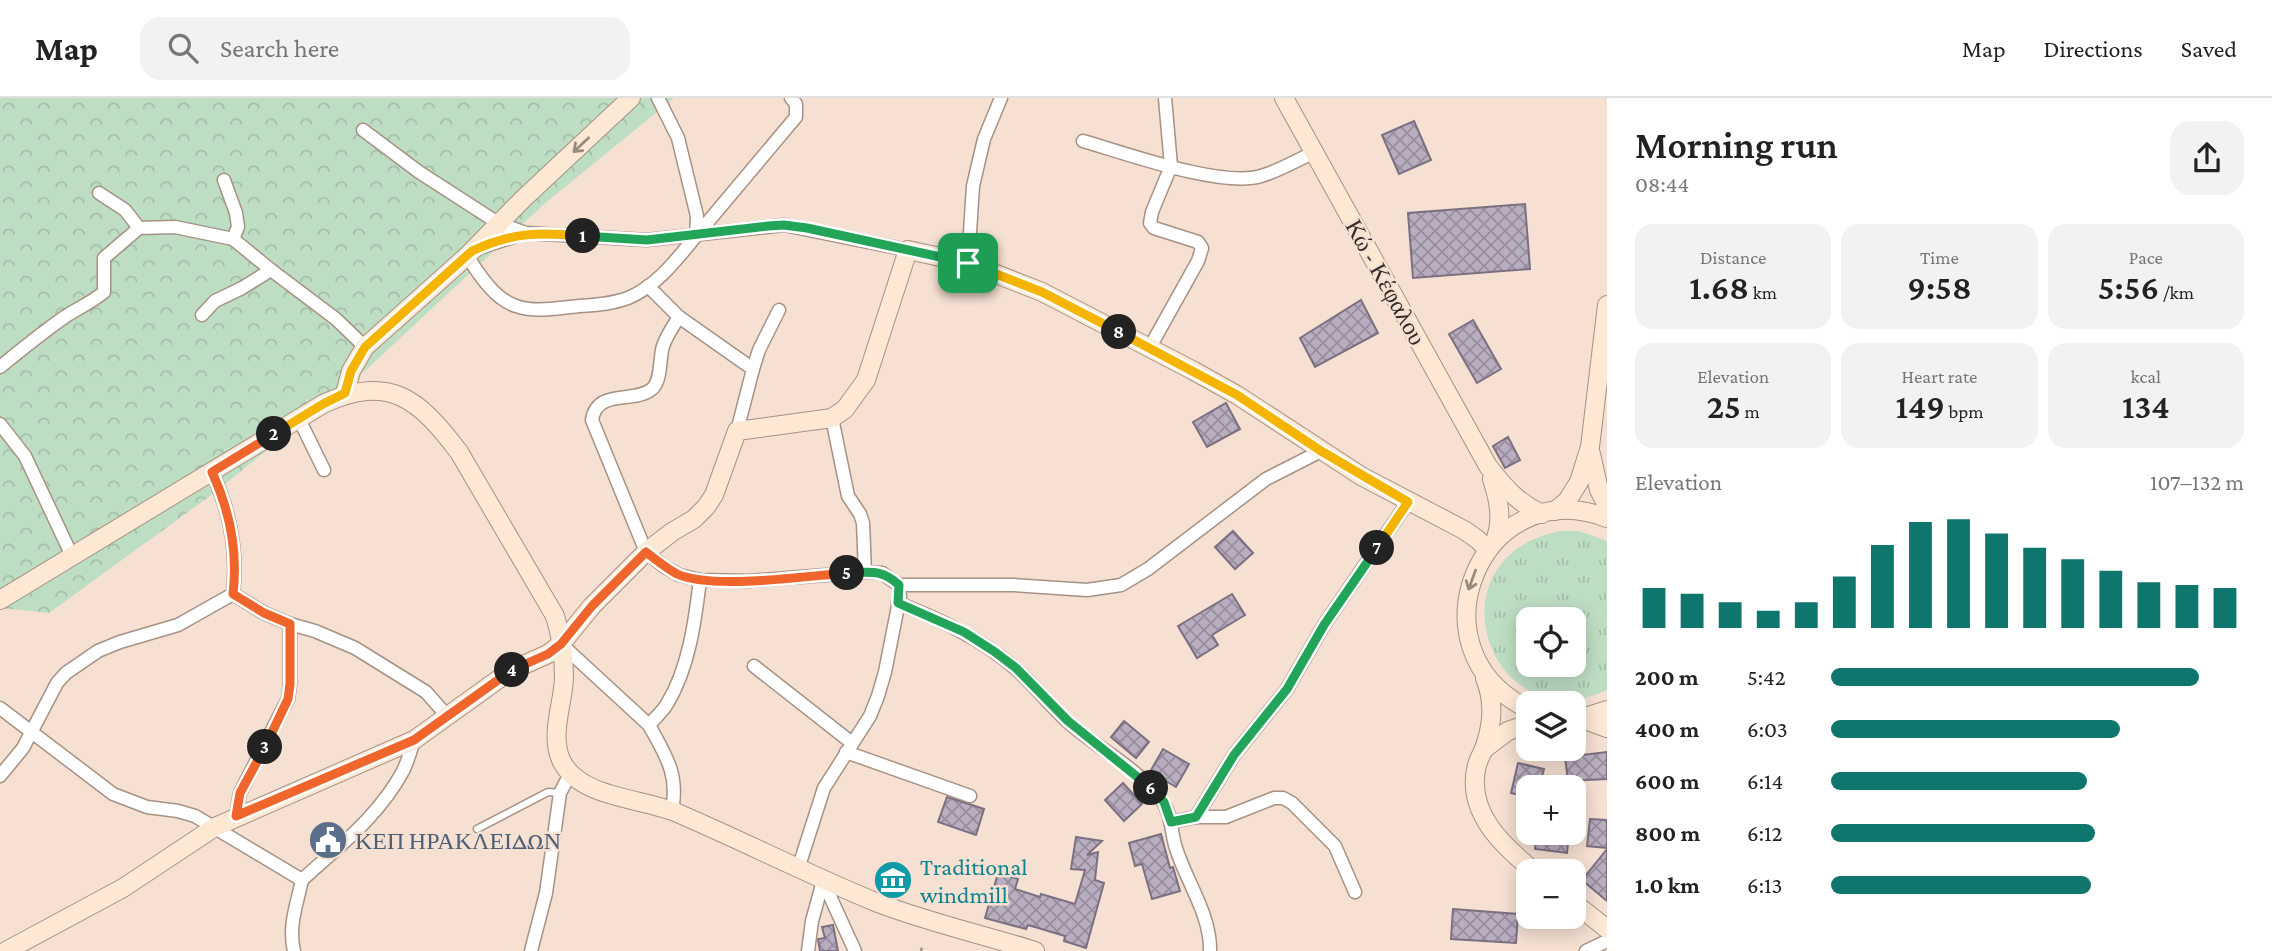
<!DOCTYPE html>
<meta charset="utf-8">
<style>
:root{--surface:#fff;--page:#f2f2f2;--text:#222;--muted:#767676;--line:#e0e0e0;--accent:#0f766e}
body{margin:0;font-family:"Crimson Pro",serif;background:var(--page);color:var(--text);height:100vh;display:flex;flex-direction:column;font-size:26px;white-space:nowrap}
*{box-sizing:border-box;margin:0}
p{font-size:23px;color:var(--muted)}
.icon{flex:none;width:38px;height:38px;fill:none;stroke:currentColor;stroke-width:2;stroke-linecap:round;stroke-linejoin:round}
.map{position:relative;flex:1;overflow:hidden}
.sheet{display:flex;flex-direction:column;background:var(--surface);width:665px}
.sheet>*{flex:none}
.buttons{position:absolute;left:1516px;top:509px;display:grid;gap:14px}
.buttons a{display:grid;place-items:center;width:70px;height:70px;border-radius:14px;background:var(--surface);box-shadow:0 4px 18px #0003;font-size:35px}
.pin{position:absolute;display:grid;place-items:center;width:60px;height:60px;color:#fff;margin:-30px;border-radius:14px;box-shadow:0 4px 10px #0006}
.km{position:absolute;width:35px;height:35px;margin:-18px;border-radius:50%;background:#222;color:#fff;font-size:19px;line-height:35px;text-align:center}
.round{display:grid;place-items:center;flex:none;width:74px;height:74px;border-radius:21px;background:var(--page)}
.headline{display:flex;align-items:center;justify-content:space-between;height:119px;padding:0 28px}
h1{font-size:38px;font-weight:600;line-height:52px}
.stats{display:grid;grid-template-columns:repeat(3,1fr);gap:10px;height:119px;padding:7px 28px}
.stats div{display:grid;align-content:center;border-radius:18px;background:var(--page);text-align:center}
.stats b{font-size:35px;font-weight:600}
.stats small{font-size:19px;font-weight:400}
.stats p{font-size:19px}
.chart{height:196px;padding:14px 28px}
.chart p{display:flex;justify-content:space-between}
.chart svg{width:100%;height:126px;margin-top:7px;stroke:var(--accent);stroke-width:6}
ul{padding:0 28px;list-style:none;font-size:23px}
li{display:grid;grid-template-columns:112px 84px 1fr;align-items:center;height:52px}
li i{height:18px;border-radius:9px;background:var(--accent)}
header{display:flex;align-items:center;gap:42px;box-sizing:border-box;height:98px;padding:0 35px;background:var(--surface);border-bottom:2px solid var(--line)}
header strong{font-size:33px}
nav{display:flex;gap:38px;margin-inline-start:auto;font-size:24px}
.search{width:490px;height:63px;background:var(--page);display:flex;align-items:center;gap:18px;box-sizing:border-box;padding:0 24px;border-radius:21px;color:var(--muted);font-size:26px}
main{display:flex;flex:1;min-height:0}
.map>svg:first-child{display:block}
</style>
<header>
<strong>Map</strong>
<div class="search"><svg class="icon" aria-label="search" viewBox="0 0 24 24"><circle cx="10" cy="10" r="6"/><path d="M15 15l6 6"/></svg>Search here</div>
<nav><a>Map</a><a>Directions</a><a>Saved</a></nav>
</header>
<main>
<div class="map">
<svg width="1607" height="853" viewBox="0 0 1607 853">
<defs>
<pattern id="grass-tufts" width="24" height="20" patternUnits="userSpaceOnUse" patternTransform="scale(1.75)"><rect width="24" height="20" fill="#bedec4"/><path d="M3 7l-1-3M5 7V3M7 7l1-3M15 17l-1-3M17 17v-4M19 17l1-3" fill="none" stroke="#a4bfa8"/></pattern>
<pattern id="park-crowns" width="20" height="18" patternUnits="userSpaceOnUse" patternTransform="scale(1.75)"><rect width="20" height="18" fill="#bedec4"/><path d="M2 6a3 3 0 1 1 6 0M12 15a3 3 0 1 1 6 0" fill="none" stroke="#a4bfa8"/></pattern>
<pattern id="building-cross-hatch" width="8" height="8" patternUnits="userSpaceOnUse" patternTransform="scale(1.75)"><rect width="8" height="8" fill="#b9adc0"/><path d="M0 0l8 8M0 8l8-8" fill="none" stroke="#978d9c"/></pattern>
</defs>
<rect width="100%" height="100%" fill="#f5e0d2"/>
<path fill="url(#grass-tufts)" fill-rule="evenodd" d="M1560,433H1579L1607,443V592C1490,646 1425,460 1560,433ZM1528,522H1573V567H1528Z"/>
<polygon fill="url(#park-crowns)" points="0,0 674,0 543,107 367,271 214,395 49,515 0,510"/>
<g fill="url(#building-cross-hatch)" stroke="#7b7081" stroke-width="2">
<polygon points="1414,23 1431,62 1399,76 1382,37"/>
<polygon points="1525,106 1530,171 1413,180 1408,115"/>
<polygon points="1361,202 1378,235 1315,269 1300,240"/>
<polygon points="1473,222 1501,271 1477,285 1449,236"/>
<polygon points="1226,305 1240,331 1207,349 1193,324"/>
<polygon points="1508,339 1520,362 1505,370 1493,348"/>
<polygon points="1233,433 1253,455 1235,471 1215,449"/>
<polygon points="1232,496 1245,517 1212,537 1218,547 1197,560 1178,528"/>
<polygon points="1124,623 1149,644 1136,660 1111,639"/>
<polygon points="1163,651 1189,666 1176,689 1150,674"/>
<polygon points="1607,654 1607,681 1568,683 1565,659"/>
<polygon points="1518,665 1544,671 1539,690 1528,690 1528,699 1511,695"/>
<polygon points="1123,685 1142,706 1124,723 1105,702"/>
<polygon points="947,699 984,711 976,737 938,724"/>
<polygon points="1590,721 1607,722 1607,750 1587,748"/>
<polygon points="1537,735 1569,735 1567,755 1535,751"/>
<polygon points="1161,736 1170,770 1173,769 1180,793 1152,801 1142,766 1135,768 1129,745"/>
<polygon points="1076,739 1102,743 1087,757 1098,754 1095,782 1104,785 1086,850 1064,843 1065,838 1028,827 1026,831 985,820 998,775 1018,781 1015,791 1040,799 1041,796 1075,806 1085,772 1071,771"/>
<polygon points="1607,751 1607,803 1582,782"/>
<polygon points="1453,811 1518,816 1516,845 1451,841"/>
<polygon points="833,827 838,853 820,853 818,841 825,840 822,829"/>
</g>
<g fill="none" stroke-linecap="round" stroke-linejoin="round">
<g stroke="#a69285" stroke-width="9">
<polyline id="lane" points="477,731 548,694 560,695"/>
</g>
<g stroke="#a69285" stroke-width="15">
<g id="street">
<polyline points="658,0 678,40 697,118 696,138 796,19 796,6 791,0"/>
<polyline points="363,32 419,74 498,125 526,135 647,142 784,127 908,152"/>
<path d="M1083,43C1125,55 1221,90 1261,78C1279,73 1297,62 1315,54"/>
<polyline points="99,95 125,112 139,130"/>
<polyline points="233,141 271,172"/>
<polyline points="479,150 522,136"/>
<path d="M467,158C479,176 494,201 516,208C532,214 552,211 570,209C589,207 610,207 628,200C657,188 677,161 696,138"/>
<polyline points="968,165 973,88 984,41 1001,0"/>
<path d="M648,188L679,219C673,228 667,237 663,248C659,261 662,282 652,291C634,306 597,290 592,322L646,454L665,469L679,477L700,482L748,483L865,474"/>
<polyline points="202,217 215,203 242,190 271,172 336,221 365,249"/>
<polyline points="679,219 753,271 737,333"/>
<polyline points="1150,249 1198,163 1202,150 1198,144 1154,130 1150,125 1152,114 1171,68 1165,0"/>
<path d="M0,269C22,251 43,234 66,218C79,210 92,204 104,194V160L139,130L175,129L233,141L238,129L236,115L224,82"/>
<polyline points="753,271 759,252 779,212"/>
<polyline points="832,320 848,398 860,416 863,425 865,474 882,475 899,487 1013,487 1087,492 1121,487 1148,471 1266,381 1321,353"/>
<polyline points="299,321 324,372"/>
<polyline points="0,326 25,358 72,458"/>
<path d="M212,374C230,413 238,453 233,496L264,515L290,526"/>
<path d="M898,505C941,522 980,540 1015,570C1033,586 1049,606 1067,623C1097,650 1136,669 1161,701C1171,714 1171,732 1175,747C1185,782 1211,816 1210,853"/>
<polyline points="561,546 649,627"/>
<polyline points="754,568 852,645"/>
<path d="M0,610L113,696L147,709L178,713L195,718L302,782C297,806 288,828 294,853"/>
<polyline points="846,654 970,698"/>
<polyline points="0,678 23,650 57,585 66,575 98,553 120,544 178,527 233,496"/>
<path d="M672,713C679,676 666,658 649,627C655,620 663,613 667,606C689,570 695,523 700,482"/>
<polyline points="236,718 240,695 288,601 290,586 290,526 315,533 355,550 426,594 448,619"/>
<polyline points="1196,719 1234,657 1287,591 1324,527 1408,404"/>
<polyline points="1171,724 1196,719 1226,719 1274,700 1283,700 1292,705 1335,748 1355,794"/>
<polyline points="798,771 824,690 870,618 878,598 885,574 900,498"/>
<path d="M302,782C339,748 379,718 403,673C408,663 411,652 414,642"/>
<polyline points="823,783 855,853"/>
<polyline points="531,853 546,795 560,695 570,676"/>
<polyline points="808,853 812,823 823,783"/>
<polyline points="1586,853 1607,843"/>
</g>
</g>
<g stroke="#a69285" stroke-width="20">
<g id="secondary">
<path d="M1284,0L1488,368C1504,389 1518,405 1542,416"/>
<polyline points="345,295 351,273 365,249 467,158 523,101 631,0"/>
<polyline points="1591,356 1599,392 1607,407"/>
<path d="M1492,381C1499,403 1503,421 1495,443"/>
<polyline points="1555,413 1567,403 1579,384 1590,349 1607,207"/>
<path d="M0,502L323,306C389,275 419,301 459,354L555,518C561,537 564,560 564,580C563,607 549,638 562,664C581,700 641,700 675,714C743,743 809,777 878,805C927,824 984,837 1035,853"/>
<path d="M1485,580C1494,603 1493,624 1485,648C1483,654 1479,660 1477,667C1465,714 1503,748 1535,774"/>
<path d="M1528,611C1406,551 1483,372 1607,420"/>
<polyline points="1573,619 1588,618 1607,612"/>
<polyline points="1580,620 1607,630"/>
<polyline points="1484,651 1508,633 1528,626"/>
<polyline points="1573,804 1607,831"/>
<polyline points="6,853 123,790 215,729 414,642 510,573 548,556 561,546 592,508 646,454 672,434 694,421 706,409 714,397 737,333 832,320 845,311 866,282 908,152 968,165 1042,194 1194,273 1237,297 1361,378 1464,432 1477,441 1488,452"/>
</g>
</g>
<polyline stroke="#a19288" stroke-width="2.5" stroke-dasharray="3.5 3.5" stroke-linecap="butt" points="921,853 922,849"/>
<use href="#lane" stroke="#fff" stroke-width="6"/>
<use href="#street" stroke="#fff" stroke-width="12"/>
<use href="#secondary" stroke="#fde8d4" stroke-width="18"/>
</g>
<defs><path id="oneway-shaft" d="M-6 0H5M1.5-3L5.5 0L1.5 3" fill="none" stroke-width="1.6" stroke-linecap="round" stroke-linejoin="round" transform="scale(1.75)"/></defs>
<g stroke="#988a7e">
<use href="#oneway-shaft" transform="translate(581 47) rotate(137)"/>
<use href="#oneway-shaft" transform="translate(1472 482) rotate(110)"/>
</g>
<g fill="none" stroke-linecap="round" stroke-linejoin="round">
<g stroke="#fff" stroke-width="14">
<polyline id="split-1" points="583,138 647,142 768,128 784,127 807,130 968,165"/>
</g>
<g stroke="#fff" stroke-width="14">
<path id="split-2" d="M274,336L323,306L345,295L351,273L365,249L472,153C513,134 539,134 583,138"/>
</g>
<g stroke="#fff" stroke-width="14">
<path id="split-3" d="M265,649L288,601L290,586V526L264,515L233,496C238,453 230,413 212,374L274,336"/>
</g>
<g stroke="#fff" stroke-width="14">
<polyline id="split-4" points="265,649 240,695 236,718 414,642 512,572"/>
</g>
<g stroke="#fff" stroke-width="14">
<path id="split-5" d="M512,572L548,556L561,546L592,508L646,454C656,462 666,470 677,476C712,492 806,478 847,475"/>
</g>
<g stroke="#fff" stroke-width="14">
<path id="split-6" d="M847,475C870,474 882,471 899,487L898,505L964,534L995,554L1016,570L1068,623L1151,690"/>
</g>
<g stroke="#fff" stroke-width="14">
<polyline id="split-7" points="1151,690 1164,704 1171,724 1196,719 1234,657 1287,591 1324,527 1377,450"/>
</g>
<g stroke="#fff" stroke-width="14">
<polyline id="split-8" points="1119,234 1237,297 1321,353 1408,404 1377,450"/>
</g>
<g stroke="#fff" stroke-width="14">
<polyline id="split-9" points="968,165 1042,194 1119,234"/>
</g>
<use href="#split-1" stroke="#22a559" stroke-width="9"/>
<use href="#split-2" stroke="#f5b400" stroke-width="9"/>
<use href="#split-3" stroke="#f0652b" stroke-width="9"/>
<use href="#split-4" stroke="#f0652b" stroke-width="9"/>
<use href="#split-5" stroke="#f0652b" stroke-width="9"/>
<use href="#split-6" stroke="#22a559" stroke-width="9"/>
<use href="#split-7" stroke="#22a559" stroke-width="9"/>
<use href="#split-8" stroke="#f5b400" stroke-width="9"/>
<use href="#split-9" stroke="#f5b400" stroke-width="9"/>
</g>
<defs>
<g id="civic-disc" transform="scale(2.0125)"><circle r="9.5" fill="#5c6f8a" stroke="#f5e0d2"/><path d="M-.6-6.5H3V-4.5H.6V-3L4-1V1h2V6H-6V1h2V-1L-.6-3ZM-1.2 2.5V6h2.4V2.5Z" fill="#fff"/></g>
<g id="museum-disc" transform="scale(2.0125)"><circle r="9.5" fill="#0f9aa8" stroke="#f5e0d2"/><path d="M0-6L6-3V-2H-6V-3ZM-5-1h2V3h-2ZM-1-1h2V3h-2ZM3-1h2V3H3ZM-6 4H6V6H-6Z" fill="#fff"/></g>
</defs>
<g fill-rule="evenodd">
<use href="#civic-disc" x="328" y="742"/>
<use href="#museum-disc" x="893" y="782"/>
</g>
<g text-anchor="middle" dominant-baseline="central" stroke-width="5" stroke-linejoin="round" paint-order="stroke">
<g font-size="24" fill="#342c27" stroke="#f5e0d2">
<text transform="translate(1386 184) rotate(61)">Κώ - Κέφαλου</text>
</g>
<g font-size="24" fill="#4e5e75" stroke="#f5e0d2" text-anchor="start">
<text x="355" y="742">ΚΕΠ ΗΡΑΚΛΕΙΔΩΝ</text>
</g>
<g font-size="24" fill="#0d838f" stroke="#f5e0d2" text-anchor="start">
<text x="920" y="768">Traditional<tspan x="920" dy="28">windmill</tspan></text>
</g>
</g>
</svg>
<div class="buttons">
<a><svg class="icon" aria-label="locate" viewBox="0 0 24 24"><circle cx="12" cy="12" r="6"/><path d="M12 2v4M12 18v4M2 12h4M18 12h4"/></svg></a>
<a><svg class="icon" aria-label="layers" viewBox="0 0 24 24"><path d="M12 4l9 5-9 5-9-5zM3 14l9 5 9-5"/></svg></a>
<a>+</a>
<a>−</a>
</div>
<div class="pin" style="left:968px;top:165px;background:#1e9e55"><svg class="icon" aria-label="arrive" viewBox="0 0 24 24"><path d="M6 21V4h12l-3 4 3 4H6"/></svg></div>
<b class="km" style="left:583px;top:138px">1</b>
<b class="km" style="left:274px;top:336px">2</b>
<b class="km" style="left:265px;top:649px">3</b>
<b class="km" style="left:512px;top:572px">4</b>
<b class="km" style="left:847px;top:475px">5</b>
<b class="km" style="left:1151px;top:690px">6</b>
<b class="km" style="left:1377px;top:450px">7</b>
<b class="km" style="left:1119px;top:234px">8</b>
</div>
<section class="sheet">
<div class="headline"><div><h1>Morning run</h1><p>08:44</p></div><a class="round"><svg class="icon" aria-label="share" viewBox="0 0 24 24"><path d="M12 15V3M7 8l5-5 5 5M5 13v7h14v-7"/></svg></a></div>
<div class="stats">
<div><p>Distance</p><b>1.68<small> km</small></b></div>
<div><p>Time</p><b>9:58</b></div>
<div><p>Pace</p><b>5:56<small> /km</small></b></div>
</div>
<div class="stats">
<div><p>Elevation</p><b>25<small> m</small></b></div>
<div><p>Heart rate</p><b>149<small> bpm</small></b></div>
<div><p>kcal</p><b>134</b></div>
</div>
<div class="chart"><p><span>Elevation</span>107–132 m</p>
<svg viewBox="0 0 160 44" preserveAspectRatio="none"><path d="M5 44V30M15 44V32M25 44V35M35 44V38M45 44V35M55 44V26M65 44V15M75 44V7M85 44V6M95 44V11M105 44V16M115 44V20M125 44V24M135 44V28M145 44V29M155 44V30"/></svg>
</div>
<ul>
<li><b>200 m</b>5:42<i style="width:89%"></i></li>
<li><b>400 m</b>6:03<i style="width:70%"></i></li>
<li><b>600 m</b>6:14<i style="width:62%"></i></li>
<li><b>800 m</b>6:12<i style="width:64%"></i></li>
<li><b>1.0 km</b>6:13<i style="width:63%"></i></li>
</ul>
</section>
</main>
